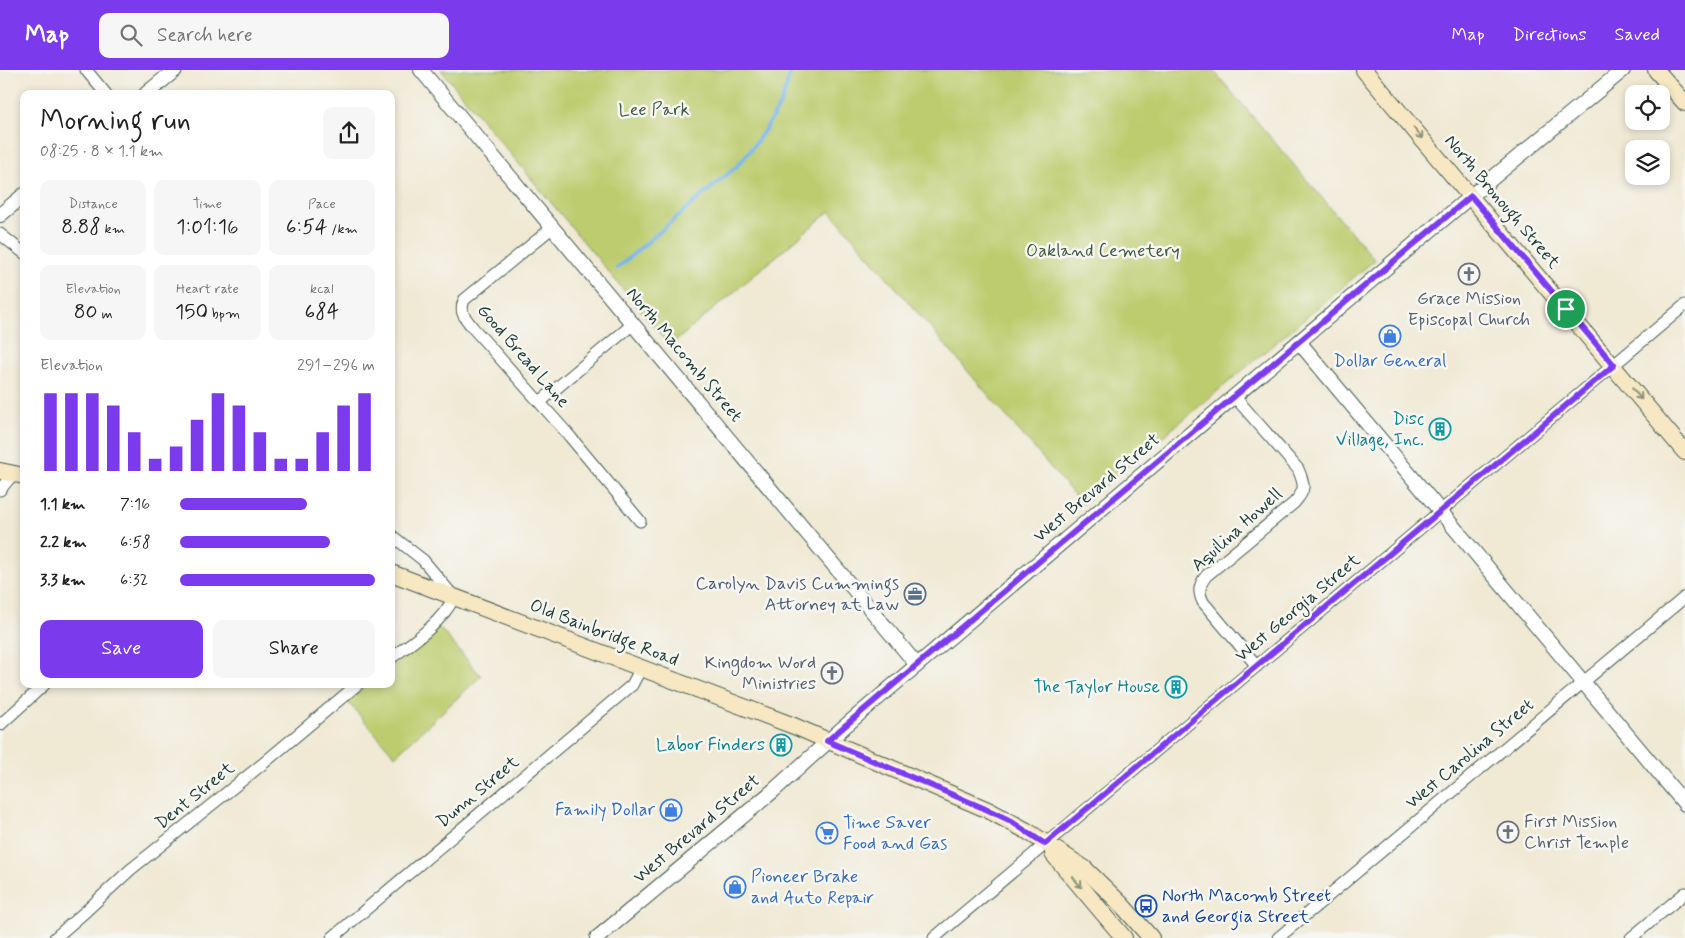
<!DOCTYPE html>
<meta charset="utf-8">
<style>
:root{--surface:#fff;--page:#f6f6f6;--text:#222;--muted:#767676;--accent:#7c3aed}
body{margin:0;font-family:Mynerve,sans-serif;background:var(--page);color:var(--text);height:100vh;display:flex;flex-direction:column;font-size:19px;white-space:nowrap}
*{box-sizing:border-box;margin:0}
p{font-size:16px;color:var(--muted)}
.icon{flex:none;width:28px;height:28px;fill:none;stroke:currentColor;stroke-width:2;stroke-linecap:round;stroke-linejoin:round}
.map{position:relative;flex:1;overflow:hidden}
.sheet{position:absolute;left:20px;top:20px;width:375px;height:598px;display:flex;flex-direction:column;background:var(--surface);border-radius:10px;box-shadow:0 2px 8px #0003}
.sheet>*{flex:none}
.controls{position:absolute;left:1625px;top:15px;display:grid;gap:10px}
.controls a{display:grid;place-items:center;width:45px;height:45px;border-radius:10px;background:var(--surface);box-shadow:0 2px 8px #0003;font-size:25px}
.pin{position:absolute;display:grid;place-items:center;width:42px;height:42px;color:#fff;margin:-21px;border:2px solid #fff;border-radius:50%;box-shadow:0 1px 5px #0007}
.round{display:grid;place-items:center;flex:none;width:52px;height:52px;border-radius:10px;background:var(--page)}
.head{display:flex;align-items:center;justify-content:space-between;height:85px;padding:0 20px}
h1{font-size:28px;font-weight:600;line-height:38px}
.stats{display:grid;grid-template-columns:repeat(3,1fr);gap:8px;height:85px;padding:5px 20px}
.stats div{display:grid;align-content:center;border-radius:10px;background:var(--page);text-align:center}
.stats b{font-size:21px;font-weight:600}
.stats small{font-size:14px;font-weight:400}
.stats p{font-size:14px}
.chart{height:140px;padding:10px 20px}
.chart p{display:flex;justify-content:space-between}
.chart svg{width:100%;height:90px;margin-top:5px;stroke:var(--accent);stroke-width:6}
.button{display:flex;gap:10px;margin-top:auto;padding:10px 20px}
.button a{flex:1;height:58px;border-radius:10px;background:var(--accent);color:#fff;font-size:20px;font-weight:600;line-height:58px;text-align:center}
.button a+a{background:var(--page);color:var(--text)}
ul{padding:0 20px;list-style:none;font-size:16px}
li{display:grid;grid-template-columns:80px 60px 1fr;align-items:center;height:38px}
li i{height:12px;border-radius:6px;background:var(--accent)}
header{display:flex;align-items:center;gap:30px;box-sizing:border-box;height:70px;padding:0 25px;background:var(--accent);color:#fff}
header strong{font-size:24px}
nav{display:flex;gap:28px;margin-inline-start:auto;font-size:18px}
.search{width:350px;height:45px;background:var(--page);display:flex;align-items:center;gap:12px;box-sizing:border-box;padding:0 18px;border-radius:10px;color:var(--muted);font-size:19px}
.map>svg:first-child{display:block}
</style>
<header>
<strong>Map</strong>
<div class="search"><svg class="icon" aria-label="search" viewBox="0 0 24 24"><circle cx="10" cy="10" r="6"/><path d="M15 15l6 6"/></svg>Search here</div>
<nav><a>Map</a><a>Directions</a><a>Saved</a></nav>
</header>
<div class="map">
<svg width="1685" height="868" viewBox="0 0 1685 868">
<rect width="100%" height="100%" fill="#f6f6f2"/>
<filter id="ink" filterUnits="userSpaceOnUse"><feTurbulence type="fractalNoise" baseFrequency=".02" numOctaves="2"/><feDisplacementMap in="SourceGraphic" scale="10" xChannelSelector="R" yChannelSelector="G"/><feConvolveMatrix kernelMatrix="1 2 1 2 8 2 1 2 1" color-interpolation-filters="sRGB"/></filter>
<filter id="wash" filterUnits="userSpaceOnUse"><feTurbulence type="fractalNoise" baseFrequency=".0096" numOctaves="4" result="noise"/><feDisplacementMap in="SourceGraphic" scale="20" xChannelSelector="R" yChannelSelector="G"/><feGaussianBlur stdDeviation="1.12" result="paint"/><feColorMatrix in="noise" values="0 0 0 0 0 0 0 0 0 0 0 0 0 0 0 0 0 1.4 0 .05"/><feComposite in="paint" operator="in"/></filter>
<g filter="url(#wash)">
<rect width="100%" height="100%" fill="#f0e9d4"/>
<g fill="#bdcc6e" stroke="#6e8451">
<polygon points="441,0 1213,0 1375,190 1082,434 830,141 670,276"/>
<polygon points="439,557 481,606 395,686 347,631 369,614 391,614 391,596"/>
</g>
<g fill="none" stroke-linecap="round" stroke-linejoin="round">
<path stroke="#71b3e6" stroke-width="4" d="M617,198L736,97C751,81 773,50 782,30C786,20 788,10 791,0"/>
</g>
</g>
<g filter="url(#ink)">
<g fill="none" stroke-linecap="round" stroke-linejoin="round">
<g stroke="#3e574c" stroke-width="13">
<g id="minor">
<polyline points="86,0 106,24"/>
<path d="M553,157L464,230C459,244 465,247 473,258L567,363L640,451"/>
<polyline points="0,164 24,183"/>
<path d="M1234,326L1298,399C1305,415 1306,420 1294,433L1206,506C1199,515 1198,522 1203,532L1257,596"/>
<polyline points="540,332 633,254"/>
<polyline points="0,420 13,404"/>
<path d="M391,465L423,490L454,527C442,553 413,572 391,588"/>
<polyline points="0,655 45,614"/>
<polyline points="55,868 86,841 130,800 265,692 358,614"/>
<polyline points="332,868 632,615 641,598"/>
<polyline points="934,868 1685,235"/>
<polyline points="1278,868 1685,527"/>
<polyline points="1631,868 1685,823"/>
</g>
</g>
<g stroke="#3e574c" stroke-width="16">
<g id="tertiary">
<polyline points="421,0 917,595"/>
<polyline points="146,24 175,0"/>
<polyline points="0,145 24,125"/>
<polyline points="1299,272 1685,734"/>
<polyline points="597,868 773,721 844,657 1471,126 1623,0"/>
</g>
</g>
<g stroke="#3e574c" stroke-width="18">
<g id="secondary">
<polyline points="1364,0 1685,382"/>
<polyline points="1656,0 1685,33"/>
<polyline points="0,401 24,406"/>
<polyline points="391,503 794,656 988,740 1027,761 1084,798 1122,835 1151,868"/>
<polyline points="1053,784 1124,868"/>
</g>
</g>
<use href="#minor" stroke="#fff" stroke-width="11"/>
<use href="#tertiary" stroke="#fff" stroke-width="14"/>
<use href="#secondary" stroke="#f7e8c3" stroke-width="16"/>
</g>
<defs><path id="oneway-shaft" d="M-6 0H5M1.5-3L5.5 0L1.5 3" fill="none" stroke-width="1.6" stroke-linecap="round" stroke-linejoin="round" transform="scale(1.25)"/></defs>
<g stroke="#8b927c">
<use href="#oneway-shaft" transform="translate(1418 63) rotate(50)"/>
<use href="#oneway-shaft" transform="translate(1637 324) rotate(50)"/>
<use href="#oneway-shaft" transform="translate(1077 812) rotate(50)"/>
</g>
</g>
<g fill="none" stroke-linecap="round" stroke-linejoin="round" filter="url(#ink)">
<g stroke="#fff" stroke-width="10">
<polygon id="route" points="1471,126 1614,295 1045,774 1009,750 988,740 827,671"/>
</g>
<use href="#route" stroke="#7c3aed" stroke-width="6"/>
</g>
<defs>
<g id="church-ring" transform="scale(1.125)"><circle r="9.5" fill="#f6f6f2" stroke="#6b7280" stroke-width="1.5"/><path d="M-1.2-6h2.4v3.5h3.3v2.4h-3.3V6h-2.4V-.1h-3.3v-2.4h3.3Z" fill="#6b7280"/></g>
<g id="shop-ring" transform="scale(1.125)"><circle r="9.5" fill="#f6f6f2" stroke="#3f7fe0" stroke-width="1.5"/><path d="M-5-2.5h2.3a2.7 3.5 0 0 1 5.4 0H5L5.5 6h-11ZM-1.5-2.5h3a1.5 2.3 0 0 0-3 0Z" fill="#3f7fe0"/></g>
<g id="building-ring" transform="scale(1.125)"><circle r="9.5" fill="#f6f6f2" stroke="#0f9aa8" stroke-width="1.5"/><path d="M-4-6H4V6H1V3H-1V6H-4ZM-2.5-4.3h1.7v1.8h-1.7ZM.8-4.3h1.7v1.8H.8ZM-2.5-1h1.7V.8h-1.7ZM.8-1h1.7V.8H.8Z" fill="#0f9aa8"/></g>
<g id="office-ring" transform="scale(1.125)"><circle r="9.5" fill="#f6f6f2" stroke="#5c6f8a" stroke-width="1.5"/><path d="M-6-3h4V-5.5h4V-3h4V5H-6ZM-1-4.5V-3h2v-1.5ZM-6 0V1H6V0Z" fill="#5c6f8a"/></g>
<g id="supermarket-ring" transform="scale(1.125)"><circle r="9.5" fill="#f6f6f2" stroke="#3f7fe0" stroke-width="1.5"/><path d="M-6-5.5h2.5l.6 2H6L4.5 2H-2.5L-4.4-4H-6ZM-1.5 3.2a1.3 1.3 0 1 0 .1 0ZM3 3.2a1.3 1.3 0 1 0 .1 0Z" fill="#3f7fe0"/></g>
<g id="bus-ring" transform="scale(1.125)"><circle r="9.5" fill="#f6f6f2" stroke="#1a4fb4" stroke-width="1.5"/><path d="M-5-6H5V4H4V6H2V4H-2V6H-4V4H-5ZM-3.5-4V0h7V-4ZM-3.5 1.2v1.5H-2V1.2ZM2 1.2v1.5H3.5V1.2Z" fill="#1a4fb4"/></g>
</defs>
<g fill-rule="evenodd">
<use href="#church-ring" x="1469" y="204"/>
<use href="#shop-ring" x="1390" y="266"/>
<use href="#building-ring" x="1440" y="359"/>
<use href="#office-ring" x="915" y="524"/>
<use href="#church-ring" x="832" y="603"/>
<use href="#building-ring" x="1176" y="617"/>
<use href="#building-ring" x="781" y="675"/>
<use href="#shop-ring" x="671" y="740"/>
<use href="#church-ring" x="1508" y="762"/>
<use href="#supermarket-ring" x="827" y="763"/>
<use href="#shop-ring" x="735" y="817"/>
<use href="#bus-ring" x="1146" y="836"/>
</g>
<g text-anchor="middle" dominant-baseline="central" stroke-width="5" stroke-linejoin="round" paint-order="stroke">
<g font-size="18" fill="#3f5a40" stroke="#f6f6f2">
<text x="654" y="40">Lee Park</text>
<text x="1103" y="181">Oakland Cemetery</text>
</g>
<g font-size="18" fill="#1f3d34" stroke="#f6f6f2">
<text transform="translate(1502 132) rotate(50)">North Bronough Street</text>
<text transform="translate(684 285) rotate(50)">North Macomb Street</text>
<text transform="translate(523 286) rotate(49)">Good Bread Lane</text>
<text transform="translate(1097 418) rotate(-40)">West Brevard Street</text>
<text transform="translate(1237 460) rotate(-42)">Aquilina Howell</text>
<text transform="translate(1298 538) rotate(-40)">West Georgia Street</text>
<text transform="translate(604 563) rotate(21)">Old Bainbridge Road</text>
<text transform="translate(1470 684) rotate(-40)">West Carolina Street</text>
<text transform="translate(478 722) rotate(-40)">Dunn Street</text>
<text transform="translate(195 726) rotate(-39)">Dent Street</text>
<text transform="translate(697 759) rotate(-40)">West Brevard Street</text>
</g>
<g font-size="18" fill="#5b616d" stroke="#f6f6f2">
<text x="1469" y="229">Grace Mission<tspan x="1469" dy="21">Episcopal Church</tspan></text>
<text x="816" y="593" text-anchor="end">Kingdom Word<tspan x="816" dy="21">Ministries</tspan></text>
<text x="1524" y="752" text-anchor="start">First Mission<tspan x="1524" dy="21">Christ Temple</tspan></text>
</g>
<g font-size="18" fill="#366cbe" stroke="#f6f6f2" text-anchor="start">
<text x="1390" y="291" text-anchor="middle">Dollar General</text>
<text x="655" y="740" text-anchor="end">Family Dollar</text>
<text x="843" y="753">Time Saver<tspan x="843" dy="21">Food and Gas</tspan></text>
<text x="751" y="807">Pioneer Brake<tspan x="751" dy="21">and Auto Repair</tspan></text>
</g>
<g font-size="18" fill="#0d838f" stroke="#f6f6f2" text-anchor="end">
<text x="1424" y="349">Disc<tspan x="1424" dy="21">Village, Inc.</tspan></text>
<text x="1160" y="617">The Taylor House</text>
<text x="765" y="675">Labor Finders</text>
</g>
<g font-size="18" fill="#4e5e75" stroke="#f6f6f2" text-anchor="end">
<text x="899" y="514">Carolyn Davis Cummings<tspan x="899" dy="21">Attorney at Law</tspan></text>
</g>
<g font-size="18" fill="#164399" stroke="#f6f6f2" text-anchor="start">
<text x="1162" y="826">North Macomb Street<tspan x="1162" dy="21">and Georgia Street</tspan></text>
</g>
</g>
</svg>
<div class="controls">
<a><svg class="icon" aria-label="locate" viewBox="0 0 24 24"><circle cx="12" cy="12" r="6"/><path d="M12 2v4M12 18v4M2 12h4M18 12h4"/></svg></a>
<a><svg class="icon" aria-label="layers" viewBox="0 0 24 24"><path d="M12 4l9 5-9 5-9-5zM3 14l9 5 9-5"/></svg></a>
</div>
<div class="pin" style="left:1566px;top:239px;background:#1e9e55"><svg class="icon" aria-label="arrive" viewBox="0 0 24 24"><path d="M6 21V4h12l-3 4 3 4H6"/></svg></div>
<section class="sheet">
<div class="head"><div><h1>Morning run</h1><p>08:25 · 8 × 1.1 km</p></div><a class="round"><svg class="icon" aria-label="share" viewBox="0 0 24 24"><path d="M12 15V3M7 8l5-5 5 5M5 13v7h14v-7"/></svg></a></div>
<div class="stats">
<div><p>Distance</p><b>8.88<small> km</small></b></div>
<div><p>Time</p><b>1:01:16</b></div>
<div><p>Pace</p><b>6:54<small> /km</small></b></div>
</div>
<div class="stats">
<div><p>Elevation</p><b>80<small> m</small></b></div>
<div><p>Heart rate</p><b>150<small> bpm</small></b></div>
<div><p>kcal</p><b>684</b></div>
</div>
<div class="chart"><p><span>Elevation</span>291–296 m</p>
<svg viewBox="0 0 160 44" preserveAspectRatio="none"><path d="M5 44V6M15 44V6M25 44V6M35 44V12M45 44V25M55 44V38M65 44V32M75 44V19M85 44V6M95 44V12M105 44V25M115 44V38M125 44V38M135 44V25M145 44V12M155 44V6"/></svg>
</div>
<ul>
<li><b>1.1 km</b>7:16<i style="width:65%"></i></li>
<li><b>2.2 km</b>6:58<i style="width:77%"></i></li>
<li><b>3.3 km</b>6:32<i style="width:100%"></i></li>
</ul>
<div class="button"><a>Save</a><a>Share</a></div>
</section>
</div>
